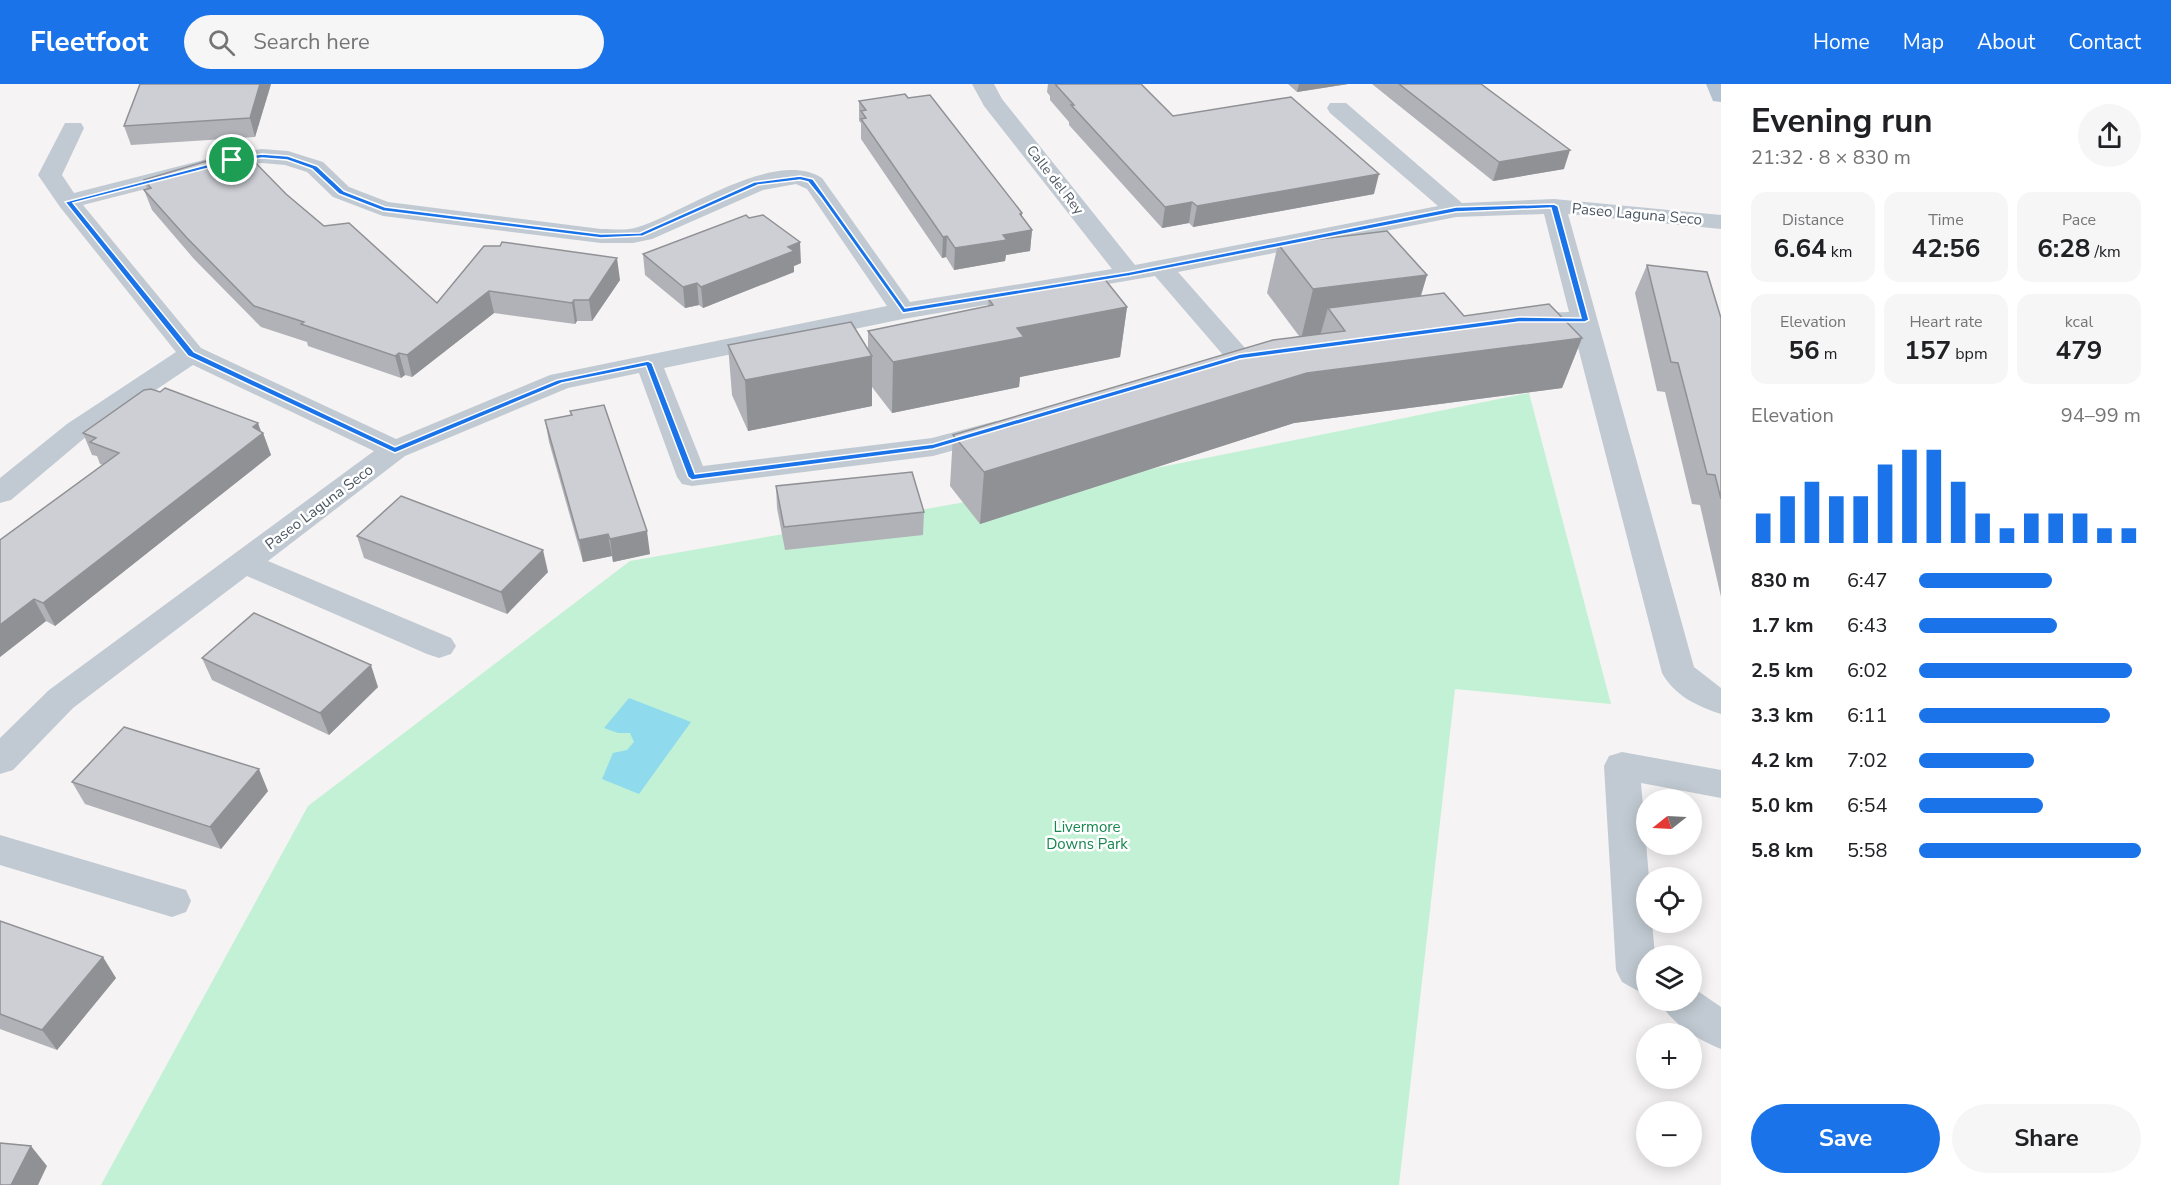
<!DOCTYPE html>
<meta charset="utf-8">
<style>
:root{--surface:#fff;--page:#f6f6f6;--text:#202124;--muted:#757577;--accent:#1a73e8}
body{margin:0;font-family:"Nunito Sans",sans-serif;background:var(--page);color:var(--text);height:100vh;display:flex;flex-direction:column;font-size:22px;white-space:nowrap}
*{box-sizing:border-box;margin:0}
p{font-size:20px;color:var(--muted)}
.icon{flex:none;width:33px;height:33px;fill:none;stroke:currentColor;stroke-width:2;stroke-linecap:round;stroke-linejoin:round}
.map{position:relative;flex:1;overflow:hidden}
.details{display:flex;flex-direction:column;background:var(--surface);width:450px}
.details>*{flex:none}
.needle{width:39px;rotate:252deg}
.controls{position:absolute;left:1636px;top:705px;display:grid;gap:12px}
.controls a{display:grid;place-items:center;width:66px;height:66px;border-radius:50%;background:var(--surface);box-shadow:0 3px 15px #0003;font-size:30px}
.pin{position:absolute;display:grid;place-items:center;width:51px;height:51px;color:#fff;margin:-26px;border:3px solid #fff;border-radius:50%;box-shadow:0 2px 6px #0007}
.round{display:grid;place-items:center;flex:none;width:63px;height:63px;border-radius:32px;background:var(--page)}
.head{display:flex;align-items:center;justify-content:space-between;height:102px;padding:0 30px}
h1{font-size:33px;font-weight:700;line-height:45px}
.metrics{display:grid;grid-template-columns:repeat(3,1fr);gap:9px;height:102px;padding:6px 30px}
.metrics div{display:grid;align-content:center;border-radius:15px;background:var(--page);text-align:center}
.metrics b{font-size:26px;font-weight:700}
.metrics small{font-size:16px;font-weight:400}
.metrics p{font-size:16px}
.chart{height:168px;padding:12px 30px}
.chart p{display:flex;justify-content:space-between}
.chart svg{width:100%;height:108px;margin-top:6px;stroke:var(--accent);stroke-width:6}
.primary-button{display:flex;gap:12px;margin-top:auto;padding:12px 30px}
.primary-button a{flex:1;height:69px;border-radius:36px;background:var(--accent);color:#fff;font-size:24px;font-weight:700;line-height:69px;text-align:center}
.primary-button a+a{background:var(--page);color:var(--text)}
ul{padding:0 30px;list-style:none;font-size:20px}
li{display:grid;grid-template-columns:96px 72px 1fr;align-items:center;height:45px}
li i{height:15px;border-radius:8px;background:var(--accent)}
header{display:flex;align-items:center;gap:36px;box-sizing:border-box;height:84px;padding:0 30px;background:var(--accent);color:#fff}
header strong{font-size:28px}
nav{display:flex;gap:33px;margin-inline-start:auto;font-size:21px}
.search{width:420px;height:54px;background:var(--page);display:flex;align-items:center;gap:15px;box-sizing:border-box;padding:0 21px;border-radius:33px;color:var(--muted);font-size:22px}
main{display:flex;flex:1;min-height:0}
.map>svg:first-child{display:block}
</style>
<header>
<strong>Fleetfoot</strong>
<div class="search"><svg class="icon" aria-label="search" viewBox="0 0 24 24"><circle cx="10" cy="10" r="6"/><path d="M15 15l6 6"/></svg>Search here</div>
<nav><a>Home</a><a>Map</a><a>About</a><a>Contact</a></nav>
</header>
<main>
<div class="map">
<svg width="1721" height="1101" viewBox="0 0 1721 1101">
<rect width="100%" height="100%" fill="#f5f3f3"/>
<polygon fill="#c3f1d5" points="1529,309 1611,620 1455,605 1399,1101 101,1101 308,722 630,477 1136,388"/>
<polygon fill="#90daee" points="629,614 691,638 639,710 602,695 613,669 627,666 634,658 630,649 618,649 604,644"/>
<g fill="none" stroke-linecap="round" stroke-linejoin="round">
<g fill="#c1cad2" fill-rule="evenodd">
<path d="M972,0H994L1002,15L1135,181L1438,122L1330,29L1327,24L1330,19H1346L1462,119L1554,115L1721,131V145L1568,130L1694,583L1721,604V630C1697,622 1675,612 1662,589L1573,244L1512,242L1508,236L1512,230L1569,228L1544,130L1456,133L1178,188L1253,273L1250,279L1240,281L1230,279L1155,192L903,235L664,284L703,382L932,354L996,337L1006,340L1010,346L1006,352L933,372L692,402L682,400L677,393L639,289L568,304L405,372L268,477L451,554L456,562L451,570L439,574L427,570L247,492L73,624L13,686L0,690V654L49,606L374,367L193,281L87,352L11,416L0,419V394L67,340L176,268L60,123L38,91L65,39H81L84,44L62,91L74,109L223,71L262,65L288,67L323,78L349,103L388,118L601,145C613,145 627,147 638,143C685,128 774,64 822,94L910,218L1112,185L984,22ZM262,79L285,81L307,88L333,113L383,132L601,159H633L652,155L763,106L796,100L807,105L887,222L550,291L396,355L201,264L83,121L224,85Z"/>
<polygon points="1622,668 1721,686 1721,714 1641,699 1649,794 1647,838 1652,838 1655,872 1647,872 1647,912 1622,898 1616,886 1604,682 1609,672"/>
<polygon points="0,751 186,806 191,817 186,828 172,833 0,781"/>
<path d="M1692,903L1721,923V965C1698,956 1669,938 1659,916H1692Z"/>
</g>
<polygon fill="#b3c2d1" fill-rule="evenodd" points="1706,0 1721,0 1721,18 1713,17"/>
</g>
<g fill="#b0b2b7">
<polygon points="140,0 271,0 255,53 131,61 124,42"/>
<polygon points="1048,0 1141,0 1173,32 1374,110 1193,143 1189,139 1162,144 1069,41 1069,38 1050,16 1050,12 1047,8"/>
<polygon points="1288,0 1348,0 1297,8"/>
<polygon points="1372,0 1481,0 1564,85 1493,97"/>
<polygon points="908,14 1022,129 1022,133 1032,146 1030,167 1006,171 1005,177 954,186 946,173 942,174 861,55 861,39 859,37 859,17"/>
<polygon points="144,96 286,110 324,142 437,219 484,162 620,196 592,237 577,237 575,240 494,229 412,293 405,291 401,294 308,262 307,258 261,243 194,175 152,126 144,106 147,105"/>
<polygon points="1278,160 1427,191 1421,212 1464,232 1582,254 1562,304 1294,339 980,440 950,402 953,351 1299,252 1267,209"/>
<polygon points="643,170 801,179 794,182 794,188 703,224 699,221 685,224 645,191"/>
<polygon points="1647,181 1721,234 1721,513 1700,421 1692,420 1665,308 1657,307 1635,209"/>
<polygon points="988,214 1127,223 1120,273 1020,293 1019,303 892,329 872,303 872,322 748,347 732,311 728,261 868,264 868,247 988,223"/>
<polygon points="570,327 650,470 613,478 612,472 583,478 549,358 545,336 571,331"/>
<polygon points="261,348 263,349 271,371 55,542 46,537 0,573 0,456 103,381 100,380 97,372 92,371 83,349"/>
<polygon points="776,402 924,428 923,451 785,466 777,424"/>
<polygon points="357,452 548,488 507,530 364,474"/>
<polygon points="202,574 378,603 329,651 212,596"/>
<polygon points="72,698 268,707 221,765 85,720"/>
<polygon points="0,837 116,894 57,966 0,945"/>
</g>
<g fill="#909195">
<polygon points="260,0 271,0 255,53 250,34"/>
<polygon points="1299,0 1348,0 1297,8"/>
<polygon points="1570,66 1564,85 1493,97 1499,78"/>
<polygon points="1379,90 1374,110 1193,143 1197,122"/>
<polygon points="1192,118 1189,139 1162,144 1165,123"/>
<polygon points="1022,129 1021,148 1032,146 1030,167 1006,171 1005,177 954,186 955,164 1003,151 1020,130"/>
<polygon points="947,152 946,173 942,174 943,153"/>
<polygon points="800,158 801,179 794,182 794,188 703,224 701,203"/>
<polygon points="617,174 620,196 592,237 589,216"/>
<polygon points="1427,191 1412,240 1328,224 1320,252 1301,255 1313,205"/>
<polygon points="697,199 699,221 685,224 683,203"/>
<polygon points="489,207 494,229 412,293 407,271"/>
<polygon points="574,216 577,237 575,240 572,219"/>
<polygon points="1127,223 1120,273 1020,293 1019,303 892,329 893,278 1017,244"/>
<polygon points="1582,254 1562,304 1294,339 980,440 984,388 1307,289"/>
<polygon points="399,269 405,291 401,294 395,272"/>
<polygon points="872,272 872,322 748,347 745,296"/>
<polygon points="258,339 262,350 263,349 271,371 55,542 43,519"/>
<polygon points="647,447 650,470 613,478 610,455"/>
<polygon points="608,450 612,472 583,478 579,456"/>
<polygon points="543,466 548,488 507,530 501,508"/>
<polygon points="34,515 46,537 0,573 0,541"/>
<polygon points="371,581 378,603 329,651 320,629"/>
<polygon points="259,685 268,707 221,765 210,743"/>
<polygon points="103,873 116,894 57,966 42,946"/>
<polygon points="31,1062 47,1082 38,1101 11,1101"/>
</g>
<g fill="#cdcfd5" stroke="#909195" stroke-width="1.5">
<polygon points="140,0 260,0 250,34 124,42"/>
<polygon points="1055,0 1141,0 1173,32 1291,13 1379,90 1197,122 1192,118 1165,123 1071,21 1074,21"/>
<polygon points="1399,0 1481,0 1570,66 1499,78"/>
<polygon points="905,10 908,14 930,11 1022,129 1020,130 1032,146 1003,151 1007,156 955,164 947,152 943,153 861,35 866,34 861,27 866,26 859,17"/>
<polygon points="243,66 286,110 324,142 349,139 437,219 484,162 500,162 502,158 617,174 589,216 574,216 572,219 489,207 407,271 399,269 395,272 301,240 304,238 254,222 187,154 144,106 151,104 144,96"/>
<polygon points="746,131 749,134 763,131 800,158 788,163 794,167 701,203 697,199 683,203 643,170"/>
<polygon points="1387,147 1427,191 1313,205 1278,160"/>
<polygon points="1647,181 1707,188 1721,234 1721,415 1715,391 1707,390 1678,279 1671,278"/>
<polygon points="1103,193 1127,223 1017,244 1024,253 893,278 868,247 993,221 988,214"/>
<polygon points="1444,209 1464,232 1549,220 1582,254 1307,289 984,388 953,351 1273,256 1345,247 1328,224"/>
<polygon points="851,238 872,272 745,296 728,261"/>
<polygon points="165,304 258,339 253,343 263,349 43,519 34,515 0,541 0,456 119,369 90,358 96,354 83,349 144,306 151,305 160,308"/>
<polygon points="604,321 647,447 610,455 608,450 579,456 545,336 572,331 570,327"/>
<polygon points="912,388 924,428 784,443 776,402"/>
<polygon points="401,412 543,466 501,508 357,452"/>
<polygon points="254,529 371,581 320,629 202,574"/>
<polygon points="124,643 259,685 210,743 72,698"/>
<polygon points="0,837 103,873 42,946 0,930"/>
<polygon points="0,1059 31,1062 11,1101 0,1101"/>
</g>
<path fill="#1a73e8" stroke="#fff" stroke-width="1.5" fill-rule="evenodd" d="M262,70L288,72L317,82L344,107L385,123L601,150L640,149L754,98L800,92L813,95L905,224L1129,188L1456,123L1554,120L1558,122L1589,236L1585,238H1519L1240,275L933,365L692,396L688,393L646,282L562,299L395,369L188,272L65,118L232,74ZM262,74L287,76L312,85L339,110L383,127L601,154L643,152L758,101L800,96L808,98L821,114L903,229L1129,192L1456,128L1551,124L1581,234L1519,233L1240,270L933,360L695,390L652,279L648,277L557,296L395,363L194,268L73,119L232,78Z"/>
<g text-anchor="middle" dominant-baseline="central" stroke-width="5" stroke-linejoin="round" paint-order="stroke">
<g font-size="14" fill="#4a5661" stroke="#fff">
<text transform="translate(1055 96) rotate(52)">Calle del Rey</text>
</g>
<g font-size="15" fill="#4a5661" stroke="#fff">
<text transform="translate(1637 130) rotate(5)">Paseo Laguna Seco</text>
<text transform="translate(319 423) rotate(-37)">Paseo Laguna Seco</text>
</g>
<g font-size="15" fill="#17864f" stroke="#fff">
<text x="1087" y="743">Livermore<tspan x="1087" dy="17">Downs Park</tspan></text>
</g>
</g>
</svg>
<div class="controls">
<a><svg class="needle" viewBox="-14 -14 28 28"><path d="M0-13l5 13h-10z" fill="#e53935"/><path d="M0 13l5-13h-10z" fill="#757577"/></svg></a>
<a><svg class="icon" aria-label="locate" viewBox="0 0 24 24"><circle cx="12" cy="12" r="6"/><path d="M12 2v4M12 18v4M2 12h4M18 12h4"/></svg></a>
<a><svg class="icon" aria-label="layers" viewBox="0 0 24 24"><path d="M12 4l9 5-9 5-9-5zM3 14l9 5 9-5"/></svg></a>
<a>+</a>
<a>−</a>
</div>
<div class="pin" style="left:232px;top:76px;background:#1e9e55"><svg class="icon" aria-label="arrive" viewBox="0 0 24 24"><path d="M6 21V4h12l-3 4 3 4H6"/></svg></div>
</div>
<section class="details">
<div class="head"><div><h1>Evening run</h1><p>21:32 · 8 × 830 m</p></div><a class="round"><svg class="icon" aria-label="share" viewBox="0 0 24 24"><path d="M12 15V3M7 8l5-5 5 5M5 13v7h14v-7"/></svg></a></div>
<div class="metrics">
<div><p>Distance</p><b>6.64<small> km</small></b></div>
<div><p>Time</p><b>42:56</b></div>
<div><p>Pace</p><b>6:28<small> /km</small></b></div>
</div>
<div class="metrics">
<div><p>Elevation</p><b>56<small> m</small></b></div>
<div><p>Heart rate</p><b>157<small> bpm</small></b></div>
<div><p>kcal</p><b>479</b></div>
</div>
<div class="chart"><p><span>Elevation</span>94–99 m</p>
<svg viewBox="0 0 160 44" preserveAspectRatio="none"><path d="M5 44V32M15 44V25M25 44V19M35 44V25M45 44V25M55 44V12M65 44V6M75 44V6M85 44V19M95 44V32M105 44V38M115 44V32M125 44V32M135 44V32M145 44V38M155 44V38"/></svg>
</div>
<ul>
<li><b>830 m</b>6:47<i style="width:60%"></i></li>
<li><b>1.7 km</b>6:43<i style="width:62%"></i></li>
<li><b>2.5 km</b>6:02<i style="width:96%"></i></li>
<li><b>3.3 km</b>6:11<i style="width:86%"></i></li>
<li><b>4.2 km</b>7:02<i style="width:52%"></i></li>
<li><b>5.0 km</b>6:54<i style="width:56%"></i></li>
<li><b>5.8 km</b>5:58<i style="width:100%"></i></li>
</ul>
<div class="primary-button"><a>Save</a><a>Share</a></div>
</section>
</main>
